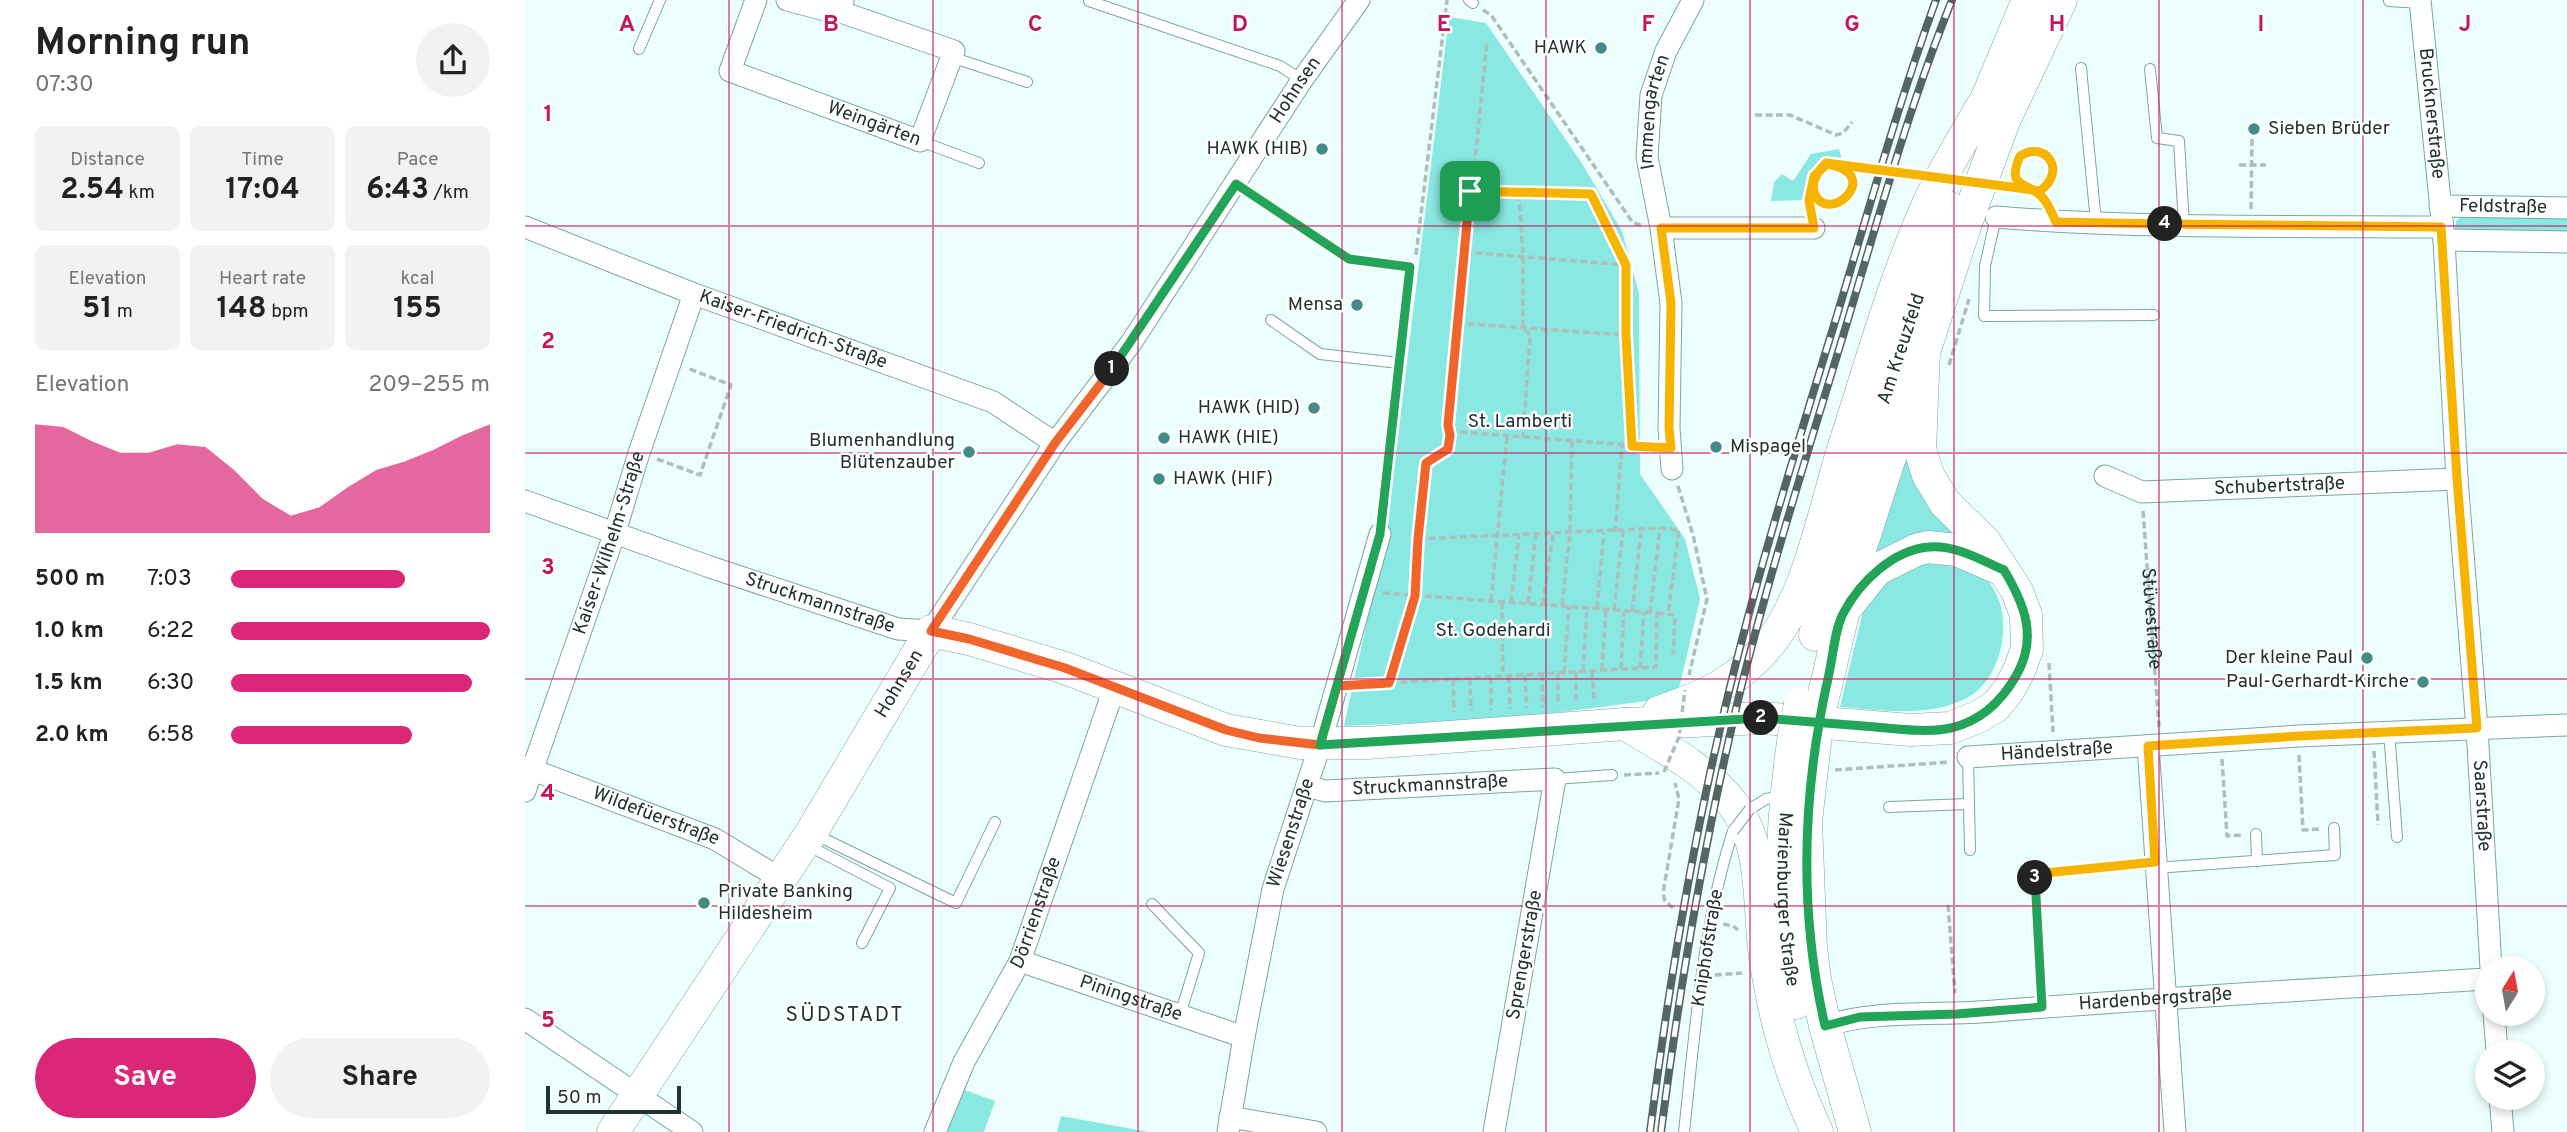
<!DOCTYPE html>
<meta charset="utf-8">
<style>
:root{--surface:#fff;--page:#f2f2f2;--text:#222;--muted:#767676;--accent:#db2777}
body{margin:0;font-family:Overpass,sans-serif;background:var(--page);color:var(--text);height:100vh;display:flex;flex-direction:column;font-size:26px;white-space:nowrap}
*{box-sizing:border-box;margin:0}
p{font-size:23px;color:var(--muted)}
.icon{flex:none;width:38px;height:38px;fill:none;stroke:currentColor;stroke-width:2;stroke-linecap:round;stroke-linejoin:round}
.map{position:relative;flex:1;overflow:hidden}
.details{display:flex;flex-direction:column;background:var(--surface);width:525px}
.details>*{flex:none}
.needle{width:46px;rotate:11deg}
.tools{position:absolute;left:1950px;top:956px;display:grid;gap:14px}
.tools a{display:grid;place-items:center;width:70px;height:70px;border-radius:50%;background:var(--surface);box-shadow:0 4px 10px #0003;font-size:35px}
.scale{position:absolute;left:21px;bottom:18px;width:135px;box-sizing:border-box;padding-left:7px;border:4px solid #213231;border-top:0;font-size:19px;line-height:24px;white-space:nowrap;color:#213231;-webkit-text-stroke:5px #fff;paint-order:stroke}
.pin{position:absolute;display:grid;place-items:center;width:60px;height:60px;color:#fff;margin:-30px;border-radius:14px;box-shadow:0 4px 10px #0006}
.km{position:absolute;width:35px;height:35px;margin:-18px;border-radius:50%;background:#222;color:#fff;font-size:19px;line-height:35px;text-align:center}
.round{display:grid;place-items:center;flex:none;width:74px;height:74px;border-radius:37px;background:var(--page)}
.head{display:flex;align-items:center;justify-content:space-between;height:119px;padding:0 35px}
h1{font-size:38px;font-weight:700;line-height:52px}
.stats{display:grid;grid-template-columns:repeat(3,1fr);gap:10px;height:119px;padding:7px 35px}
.stats div{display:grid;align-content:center;border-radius:10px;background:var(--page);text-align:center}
.stats b{font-size:30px;font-weight:700}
.stats small{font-size:19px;font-weight:400}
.stats p{font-size:19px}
.chart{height:196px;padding:14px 35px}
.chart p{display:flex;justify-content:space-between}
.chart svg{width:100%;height:126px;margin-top:7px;fill:var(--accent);opacity:.7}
.action{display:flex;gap:14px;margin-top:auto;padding:14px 35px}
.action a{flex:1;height:80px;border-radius:42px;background:var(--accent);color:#fff;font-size:28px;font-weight:700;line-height:80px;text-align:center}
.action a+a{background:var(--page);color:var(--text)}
ul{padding:0 35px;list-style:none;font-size:23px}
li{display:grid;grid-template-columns:112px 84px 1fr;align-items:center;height:52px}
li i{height:18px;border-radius:9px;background:var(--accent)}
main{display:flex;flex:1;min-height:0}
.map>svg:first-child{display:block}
</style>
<main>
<section class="details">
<div class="head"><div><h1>Morning run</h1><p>07:30</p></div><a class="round"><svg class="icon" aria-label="share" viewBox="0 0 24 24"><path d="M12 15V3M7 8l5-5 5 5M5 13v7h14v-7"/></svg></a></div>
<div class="stats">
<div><p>Distance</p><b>2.54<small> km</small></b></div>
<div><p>Time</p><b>17:04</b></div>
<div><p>Pace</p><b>6:43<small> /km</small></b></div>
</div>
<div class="stats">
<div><p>Elevation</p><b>51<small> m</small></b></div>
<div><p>Heart rate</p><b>148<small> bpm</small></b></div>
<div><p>kcal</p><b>155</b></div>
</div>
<div class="chart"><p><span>Elevation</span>209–255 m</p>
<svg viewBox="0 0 160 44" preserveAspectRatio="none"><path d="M0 44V6L10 7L20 12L30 16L40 16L50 13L60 14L70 22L80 32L90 38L100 35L110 28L120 22L130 19L140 15L150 10L160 6V44z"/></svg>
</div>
<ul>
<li><b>500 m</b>7:03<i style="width:67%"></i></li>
<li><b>1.0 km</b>6:22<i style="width:100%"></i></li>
<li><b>1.5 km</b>6:30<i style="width:93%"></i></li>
<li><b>2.0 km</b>6:58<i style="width:70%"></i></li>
</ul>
<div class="action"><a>Save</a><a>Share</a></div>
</section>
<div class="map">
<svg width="2042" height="1132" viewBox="0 0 2042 1132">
<rect width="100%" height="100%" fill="#edfffd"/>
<g fill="#8ae8e2">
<polygon points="924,17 961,23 1056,162 1097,231 1114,293 1115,474 1160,539 1175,599 1152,697 983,719 819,726 861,535"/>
<path d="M1314,149L1317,160C1290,165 1289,175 1284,200L1246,201L1249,182L1257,174L1268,181L1286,154Z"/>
<polygon points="1936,217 2042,218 2042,234 1934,233 1930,228 1931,221"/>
<polygon points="1383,441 1452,550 1344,562"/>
<path d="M1413,558C1426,562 1443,565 1454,573C1493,600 1482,677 1442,698C1404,718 1355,710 1315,707L1340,603L1382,564Z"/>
<polygon points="437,1089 470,1101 459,1132 421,1132"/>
<polygon points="536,1116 624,1132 532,1132"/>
</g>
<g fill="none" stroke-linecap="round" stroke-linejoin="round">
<g stroke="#7ba6a3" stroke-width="12">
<g id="lane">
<polyline points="944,0 948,3"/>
<polyline points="564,1 755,66 777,80"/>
<polyline points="1864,1 1896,3"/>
<polyline points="114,49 135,0"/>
<polyline points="426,57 502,82"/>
<polyline points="1556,68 1571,222"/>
<polyline points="1625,69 1632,138 1654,141 1659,225"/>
<polyline points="395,141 454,163"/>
<polyline points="711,184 824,259 885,266 855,534"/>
<polyline points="1471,217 1460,266 1459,316 1629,315"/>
<polyline points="746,320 795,354 874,363"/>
<polyline points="1864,731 1872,837"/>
<polyline points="1443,757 1445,850"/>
<polyline points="1030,779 1087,775"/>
<polyline points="1364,807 1443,804"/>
<polyline points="1225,809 1241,799 1258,796"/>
<polyline points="289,834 431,903 470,822"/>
<polyline points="1731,834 1732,861"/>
<polyline points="282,845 365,888 337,943"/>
<polyline points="1630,868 1810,855 1809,828"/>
<polyline points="1510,874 1630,862"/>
<polyline points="627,904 674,953 655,1015"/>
<path d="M1159,1132C1170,1032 1177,927 1208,831"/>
</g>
</g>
<g stroke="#7ba6a3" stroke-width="23">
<g id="street">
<path id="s2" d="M231,0L205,71L395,141L429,51L310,10"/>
<polyline points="262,0 300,10 310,10 318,2"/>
<path id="s3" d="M1895,0L1919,240L1932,479L1952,728L1966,968"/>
<path id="s4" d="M1915,206L2042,208"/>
<path d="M1471,217C1619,229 1768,226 1916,227"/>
<path id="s5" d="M0,227L169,294L468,402L530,443"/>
<polyline points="1136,228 1289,228"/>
<polyline points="1919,240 2042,242"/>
<path id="s6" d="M1147,469L1144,428L1146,303L1136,228L1122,157L1126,95L1141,51L1168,0"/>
<path id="s7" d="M1580,476L1617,492L1932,479"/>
<path id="s8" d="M0,501L185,567L373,629L406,631L530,443L606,343L777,80L834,0"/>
<polyline points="1623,746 1650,1132"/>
<path id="s9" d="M1443,757L1774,736L2042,725"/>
<path id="s10" d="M0,767L190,839L256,879"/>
<path id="s11" d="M782,786L800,791L1030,779L969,1132"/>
<path id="s12" d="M0,791L90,532L114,453L169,294"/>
<path id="s13" d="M495,961L719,1037"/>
<polyline points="1969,1013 1972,1052"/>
<polyline points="0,1019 167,1132"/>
<path id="s14" d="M1300,1026C1353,1009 1413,1016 1469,1011C1633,998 1797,989 1962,979"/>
<polyline points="1975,1097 1978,1132"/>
<polyline points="705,1117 791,1132"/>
<path id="s15" d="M410,1132L439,1062L495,961L590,686"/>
<path id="s16" d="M703,1132L719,1037L748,889L795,745L855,534"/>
</g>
</g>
<g stroke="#7ba6a3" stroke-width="33">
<g id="secondary">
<polyline points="1451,124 1503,0"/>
<polyline points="1324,604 1351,570 1391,550 1403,547 1432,550 1478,570"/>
<path id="s17" d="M1290,635L1307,562L1423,207"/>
<polyline points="1296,706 1329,568 1441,223 1479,121 1536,0"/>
<path d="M1134,712C1181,696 1217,680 1248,639C1285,591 1302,498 1321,440C1346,363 1368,283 1401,209C1416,174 1438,140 1457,106"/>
<path d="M1100,724C1138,747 1179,768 1207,803C1242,847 1232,911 1241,963C1250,1022 1267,1079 1292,1132"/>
<path id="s18" d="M1268,742C1256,828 1251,917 1271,1003"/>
<polyline points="1290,743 1281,821 1286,949 1290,979 1300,1026 1330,1132"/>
<path id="s19" d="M88,1132L286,833L406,631L444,639L540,668L701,730L775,743H842L1100,724L1238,718L1386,730L1425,728L1453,717L1471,706L1483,691L1494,671L1502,649L1501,615L1492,591L1460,542L1420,503L1403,475L1395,449L1399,351"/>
</g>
</g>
<g stroke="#adbfbd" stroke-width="3.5" stroke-dasharray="7 3.5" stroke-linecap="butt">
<polyline points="958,10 966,15 1108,223 1116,225"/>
<polyline points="1230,115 1265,115 1311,135 1318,133 1327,122"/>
<polyline points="1714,165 1741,165"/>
<polyline points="945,191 1066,194 1101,265"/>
<polyline points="994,194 998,257 998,328 1005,335 998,437"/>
<path d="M1520,202C1514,191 1502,192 1494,182C1481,165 1498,149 1516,153L1527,164L1529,173"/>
<path d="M1285,209C1282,189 1287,177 1302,164C1358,173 1305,230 1288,189"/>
<polyline points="1726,209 1727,139"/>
<polyline points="940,252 1101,265 1101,335"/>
<polyline points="891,255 922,0"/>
<polyline points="932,323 1101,335 1107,446"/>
<polyline points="1424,365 1444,299"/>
<polyline points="925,431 1129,447"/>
<polyline points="132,459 175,475 206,385 162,368"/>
<polyline points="1153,486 1168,535 1182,599 1164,675"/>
<path id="s1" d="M1618,511L1634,727"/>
<polyline points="1090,532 1097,445"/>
<polyline points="893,539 1135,528 1154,530 1143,615"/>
<polyline points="858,593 1132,613 1131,667 864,683"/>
<polyline points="966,601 982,436"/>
<polyline points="977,602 978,676"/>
<polyline points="986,602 994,535"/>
<polyline points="1003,603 1011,534"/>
<polyline points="1018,604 1028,534"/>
<polyline points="1037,605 1045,533 1047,441"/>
<polyline points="1072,608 1079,532"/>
<polyline points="1089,610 1098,531"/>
<polyline points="1107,612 1116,531"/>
<polyline points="1125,613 1135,528"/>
<polyline points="1132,613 1150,615 1148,655"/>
<polyline points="1524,663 1528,732"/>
<polyline points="1115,668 1119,612"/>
<polyline points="1096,669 1099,612"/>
<polyline points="1077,670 1081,608"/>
<polyline points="1058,671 1062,607"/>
<polyline points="1067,671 1069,702"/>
<polyline points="1051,672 1051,703"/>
<polyline points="1033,673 1033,705"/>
<polyline points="1039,673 1044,606"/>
<polyline points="1017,674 1018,707"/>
<polyline points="1000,675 1002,708"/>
<polyline points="984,676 985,709"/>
<polyline points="966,677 966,710"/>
<polyline points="945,678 946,711"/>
<polyline points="928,679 929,712"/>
<polyline points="832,685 864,683 890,596 893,539 901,463 923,449 925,435 923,425 962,42"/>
<polyline points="1849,751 1853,825"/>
<polyline points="1774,755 1778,830 1796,829"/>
<polyline points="1697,759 1702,836 1718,835"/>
<polyline points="1310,770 1425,762"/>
<polyline points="1099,775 1134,773"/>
<polyline points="1511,887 1516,988"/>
<polyline points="1423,905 1430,993"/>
<polyline points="1148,908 1140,901 1138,893 1154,799 1150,783"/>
<polyline points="1198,924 1208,926 1213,930"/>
<polyline points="1190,975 1217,973"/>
</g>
<use href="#lane" stroke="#fff" stroke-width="10"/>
<use href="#street" stroke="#fff" stroke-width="21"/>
<use href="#secondary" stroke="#fff" stroke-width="32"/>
<g stroke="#546564" stroke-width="8">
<g id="rail">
<path d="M1125,1132C1144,982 1169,833 1205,687C1235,565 1272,445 1309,325C1342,216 1372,107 1411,0"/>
<path d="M1136,1132C1155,984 1180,837 1215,692C1245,572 1282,454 1318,336C1352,223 1383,109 1427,0"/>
</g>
</g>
<use href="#rail" stroke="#fff" stroke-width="5" stroke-dasharray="16" stroke-linecap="butt"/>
<g stroke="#7ba6a3" stroke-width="12" stroke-linecap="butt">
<polyline id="lane-bridge" points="1208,831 1225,809"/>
</g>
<g stroke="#7ba6a3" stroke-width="33" stroke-linecap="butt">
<polyline id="secondary-bridge" points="1268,742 1275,704"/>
</g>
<g stroke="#adbfbd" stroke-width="3.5" stroke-dasharray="7 3.5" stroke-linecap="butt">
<polyline points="1288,189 1293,171 1301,163 1515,191 1525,184 1529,173"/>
<polyline points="1139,772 1154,737 1160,690"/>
</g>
<use href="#lane-bridge" stroke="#fff" stroke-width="10"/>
<use href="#secondary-bridge" stroke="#fff" stroke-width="32"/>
</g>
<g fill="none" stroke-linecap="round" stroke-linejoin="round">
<g stroke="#fff" stroke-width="14">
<polyline id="split-1" points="587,369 530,443 406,631 444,639 540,668 701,730 734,738 795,745 812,686 864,683 890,596 893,539 901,463 923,449 925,435 923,425 945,191"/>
</g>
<g stroke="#fff" stroke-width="14">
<polyline id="split-2" points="587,369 711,184 824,259 885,267 855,534 795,745 1236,718"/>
</g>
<g stroke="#fff" stroke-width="14">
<path id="split-3" d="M1236,718H1238C1275,721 1313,724 1351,727C1374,729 1403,733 1426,728C1456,721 1476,702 1491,676C1513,638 1500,605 1479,570C1456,560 1431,545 1404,547C1368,550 1335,582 1319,612C1310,627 1308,656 1304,674C1277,792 1273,908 1300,1026L1335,1017L1432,1014L1517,1007L1510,878"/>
</g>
<g stroke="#fff" stroke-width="14">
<polyline id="split-4" points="1510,878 1510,874 1630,862 1623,746 1774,736 1952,728 1932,479 1916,227 1640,224"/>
</g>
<g stroke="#fff" stroke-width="14">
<path id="split-5" d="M945,191L1066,194L1101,265V335L1107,446L1146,448L1144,428L1146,303L1136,228H1289L1284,200L1289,176L1302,164C1361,174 1302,228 1289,192C1286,181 1294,170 1301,163L1486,187L1515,191C1543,170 1520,140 1495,156C1481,189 1501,181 1516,196C1523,202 1527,214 1531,222L1640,224"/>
</g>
<use href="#split-1" stroke="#f0652b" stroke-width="9"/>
<use href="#split-2" stroke="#22a559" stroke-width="9"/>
<use href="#split-3" stroke="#22a559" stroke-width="9"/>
<use href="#split-4" stroke="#f5b400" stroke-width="9"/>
<use href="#split-5" stroke="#f5b400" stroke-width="9"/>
</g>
<path fill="none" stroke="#c2185b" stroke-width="2" stroke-opacity="0.55" d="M204,0V1132M408,0V1132M613,0V1132M817,0V1132M1021,0V1132M1225,0V1132M1429,0V1132M1634,0V1132M1838,0V1132M0,226H2042M0,453H2042M0,679H2042M0,906H2042"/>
<g fill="#438b87" stroke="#fff" stroke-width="2.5">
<circle cx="1076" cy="48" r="7"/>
<circle cx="1729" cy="129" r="7"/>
<circle cx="797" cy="149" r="7"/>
<circle cx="832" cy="305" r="7"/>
<circle cx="789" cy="408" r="7"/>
<circle cx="639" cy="438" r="7"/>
<circle cx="1191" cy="447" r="7"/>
<circle cx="444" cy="452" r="7"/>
<circle cx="634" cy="479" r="7"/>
<circle cx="1842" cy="658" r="7"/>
<circle cx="1898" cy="682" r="7"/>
<circle cx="179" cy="903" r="7"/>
</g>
<g text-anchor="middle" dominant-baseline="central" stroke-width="5" stroke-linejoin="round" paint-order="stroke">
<g font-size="19" fill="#213231" stroke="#fff" text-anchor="end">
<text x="1062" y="48">HAWK</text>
<text x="1743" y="129" text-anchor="start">Sieben Brüder</text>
<text x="783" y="149">HAWK (HIB)</text>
<text x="818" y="305">Mensa</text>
<text x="775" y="408">HAWK (HID)</text>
<text x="653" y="438" text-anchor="start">HAWK (HIE)</text>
<text x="430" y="441">Blumenhandlung<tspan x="430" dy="22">Blütenzauber</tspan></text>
<text x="1205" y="447" text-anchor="start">Mispagel</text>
<text x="648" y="479" text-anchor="start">HAWK (HIF)</text>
<text x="1828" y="658">Der kleine Paul</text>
<text x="1884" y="682">Paul-Gerhardt-Kirche</text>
<text x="193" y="892" text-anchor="start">Private Banking<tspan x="193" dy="22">Hildesheim</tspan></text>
</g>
<g font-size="19" fill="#213231" stroke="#fff">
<text stroke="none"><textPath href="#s8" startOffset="1080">Hohnsen</textPath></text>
<text stroke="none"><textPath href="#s6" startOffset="360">Immengarten</textPath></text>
<text stroke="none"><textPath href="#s3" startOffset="114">Brucknerstraße</textPath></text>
<text stroke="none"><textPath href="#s2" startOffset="229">Weingärten</textPath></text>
<text stroke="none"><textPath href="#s4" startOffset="63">Feldstraße</textPath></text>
<text stroke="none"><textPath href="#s5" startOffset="287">Kaiser-Friedrich-Straße</textPath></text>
<text stroke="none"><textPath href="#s17" startOffset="299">Am Kreuzfeld</textPath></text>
<text stroke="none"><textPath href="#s7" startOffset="178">Schubertstraße</textPath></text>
<text stroke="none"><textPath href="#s12" startOffset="262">Kaiser-Wilhelm-Straße</textPath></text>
<text stroke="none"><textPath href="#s8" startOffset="312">Struckmannstraße</textPath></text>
<text stroke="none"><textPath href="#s1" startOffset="108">Stüvestraße</textPath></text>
<text stroke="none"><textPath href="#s19" startOffset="532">Hohnsen</textPath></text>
<text stroke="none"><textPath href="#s9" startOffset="89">Händelstraße</textPath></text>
<text stroke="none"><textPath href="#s11" startOffset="124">Struckmannstraße</textPath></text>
<text stroke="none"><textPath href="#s3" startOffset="808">Saarstraße</textPath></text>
<text stroke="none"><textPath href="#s10" startOffset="140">Wildefüerstraße</textPath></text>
<text stroke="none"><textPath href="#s16" startOffset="306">Wiesenstraße</textPath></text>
<text stroke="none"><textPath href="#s18" startOffset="158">Marienburger Straße</textPath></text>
<text stroke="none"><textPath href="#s15" startOffset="242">Dörrienstraße</textPath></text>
<text transform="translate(1183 948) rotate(-81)">Kniphofstraße</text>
<text transform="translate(1000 955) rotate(-80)">Sprengerstraße</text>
<text stroke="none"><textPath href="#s13" startOffset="117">Piningstraße</textPath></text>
<text stroke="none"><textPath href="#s14" startOffset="332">Hardenbergstraße</textPath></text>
</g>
<g font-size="19" fill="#19302f" stroke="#fff">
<text x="995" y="422">St. Lamberti</text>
<text x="968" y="631">St. Godehardi</text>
</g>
<g font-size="21" letter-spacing="2" fill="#213231" stroke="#fff">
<text x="320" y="1015">SÜDSTADT</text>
</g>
</g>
<g font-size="23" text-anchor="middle" font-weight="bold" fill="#c2185b" stroke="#fff" stroke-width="5" stroke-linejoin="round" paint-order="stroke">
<text x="102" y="31">A</text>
<text x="306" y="31">B</text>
<text x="510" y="31">C</text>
<text x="715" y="31">D</text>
<text x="919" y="31">E</text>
<text x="1123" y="31">F</text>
<text x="1327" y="31">G</text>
<text x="1532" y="31">H</text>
<text x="1736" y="31">I</text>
<text x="1940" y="31">J</text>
<text x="23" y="121">1</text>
<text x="23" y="348">2</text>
<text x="23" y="574">3</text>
<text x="23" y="800">4</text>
<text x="23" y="1027">5</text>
</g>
</svg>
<div class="tools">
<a><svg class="needle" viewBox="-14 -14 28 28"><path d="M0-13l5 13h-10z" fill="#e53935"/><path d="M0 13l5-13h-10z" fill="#767676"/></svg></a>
<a><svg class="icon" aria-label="layers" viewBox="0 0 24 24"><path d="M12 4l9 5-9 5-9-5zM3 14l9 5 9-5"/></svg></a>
</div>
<div class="scale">50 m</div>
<div class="pin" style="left:945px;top:191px;background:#1e9e55"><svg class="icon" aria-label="arrive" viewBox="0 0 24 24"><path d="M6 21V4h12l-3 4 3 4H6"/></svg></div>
<b class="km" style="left:587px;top:369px">1</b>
<b class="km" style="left:1236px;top:718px">2</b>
<b class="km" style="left:1510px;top:878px">3</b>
<b class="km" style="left:1640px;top:224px">4</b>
</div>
</main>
